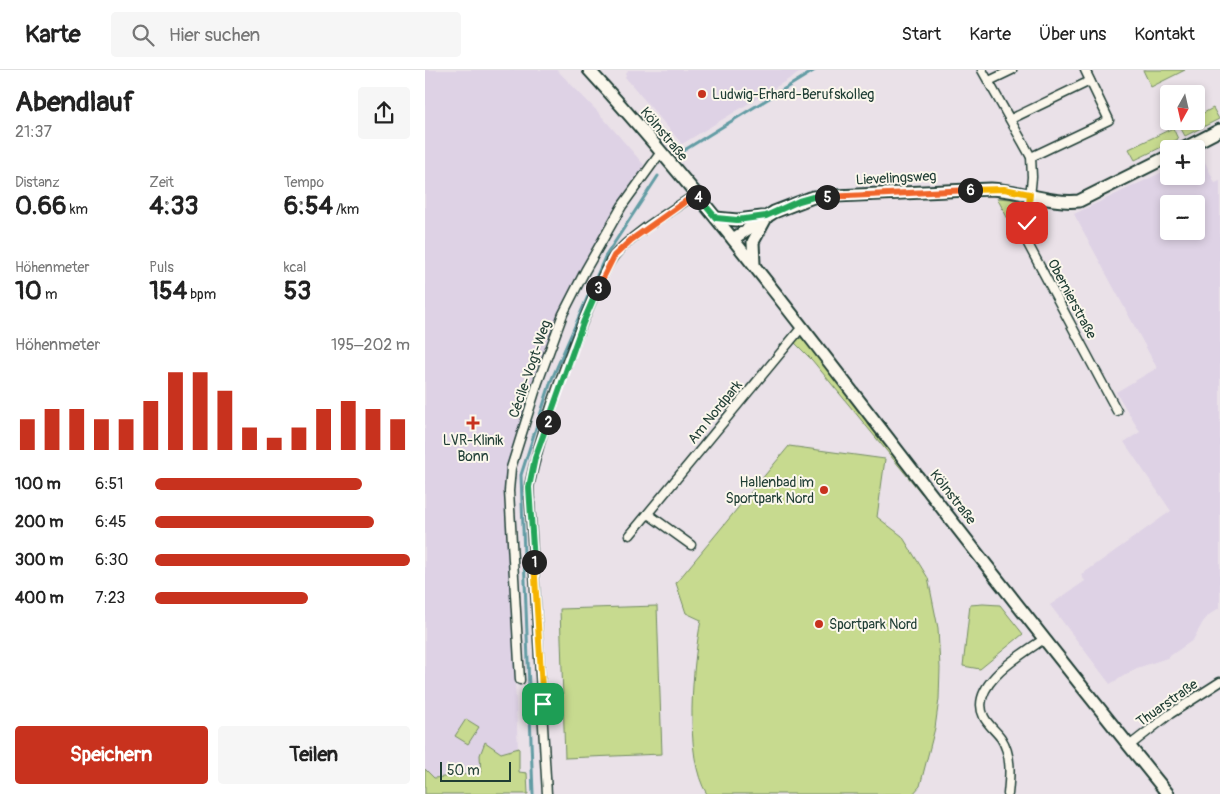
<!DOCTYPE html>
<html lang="de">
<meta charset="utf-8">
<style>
:root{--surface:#fff;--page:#f6f6f6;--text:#222;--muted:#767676;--line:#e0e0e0;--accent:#c8321e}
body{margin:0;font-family:Pangolin,sans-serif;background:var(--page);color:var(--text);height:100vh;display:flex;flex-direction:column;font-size:19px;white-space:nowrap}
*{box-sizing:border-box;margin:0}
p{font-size:16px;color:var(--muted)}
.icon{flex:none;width:28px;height:28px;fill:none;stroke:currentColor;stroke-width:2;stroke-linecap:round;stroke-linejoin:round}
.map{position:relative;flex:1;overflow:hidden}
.side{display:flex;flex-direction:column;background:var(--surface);width:425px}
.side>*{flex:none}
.needle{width:32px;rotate:188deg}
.buttons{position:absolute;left:735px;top:15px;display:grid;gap:10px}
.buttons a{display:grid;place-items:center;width:45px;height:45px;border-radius:5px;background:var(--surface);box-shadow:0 2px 8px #0003;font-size:25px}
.scale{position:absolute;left:15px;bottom:12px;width:71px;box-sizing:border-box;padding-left:5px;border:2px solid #1f3d34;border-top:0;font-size:14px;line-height:18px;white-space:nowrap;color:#1f3d34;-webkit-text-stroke:4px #fbf7ec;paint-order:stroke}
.pin{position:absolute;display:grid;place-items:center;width:42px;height:42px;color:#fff;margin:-21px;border-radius:10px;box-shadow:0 2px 8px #0006}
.km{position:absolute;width:25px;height:25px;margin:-12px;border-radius:50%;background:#222;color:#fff;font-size:14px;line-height:25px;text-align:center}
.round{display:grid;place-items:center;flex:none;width:52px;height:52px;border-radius:5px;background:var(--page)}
.summary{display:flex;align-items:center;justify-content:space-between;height:85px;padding:0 15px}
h1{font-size:28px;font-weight:800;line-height:38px}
.stats{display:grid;grid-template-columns:repeat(3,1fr);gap:8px;height:85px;padding:5px 15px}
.stats div{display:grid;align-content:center}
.stats b{font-size:25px;font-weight:800}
.stats small{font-size:14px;font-weight:400}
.stats p{font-size:14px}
.chart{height:140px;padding:10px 15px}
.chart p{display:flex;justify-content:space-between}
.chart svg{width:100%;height:90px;margin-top:5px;stroke:var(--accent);stroke-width:6}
.cta{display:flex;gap:10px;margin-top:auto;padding:10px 15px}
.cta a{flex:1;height:58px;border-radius:5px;background:var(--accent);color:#fff;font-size:20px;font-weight:800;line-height:58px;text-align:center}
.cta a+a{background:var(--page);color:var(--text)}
ul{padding:0 15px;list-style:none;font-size:16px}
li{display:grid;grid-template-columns:80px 60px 1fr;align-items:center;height:38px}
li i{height:12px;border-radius:6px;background:var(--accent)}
header{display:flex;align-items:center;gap:30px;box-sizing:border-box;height:70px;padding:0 25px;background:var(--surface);border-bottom:1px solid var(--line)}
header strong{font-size:24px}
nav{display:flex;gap:28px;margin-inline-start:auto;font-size:18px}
.search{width:350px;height:45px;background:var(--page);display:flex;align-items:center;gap:12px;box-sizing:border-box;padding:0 18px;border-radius:5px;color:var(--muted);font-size:19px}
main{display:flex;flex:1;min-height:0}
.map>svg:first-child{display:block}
</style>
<header>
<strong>Karte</strong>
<div class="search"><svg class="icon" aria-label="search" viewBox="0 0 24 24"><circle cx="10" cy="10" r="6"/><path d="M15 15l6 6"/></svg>Hier suchen</div>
<nav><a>Start</a><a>Karte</a><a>Über uns</a><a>Kontakt</a></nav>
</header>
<main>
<section class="side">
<div class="summary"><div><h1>Abendlauf</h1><p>21:37</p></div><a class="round"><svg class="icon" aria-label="share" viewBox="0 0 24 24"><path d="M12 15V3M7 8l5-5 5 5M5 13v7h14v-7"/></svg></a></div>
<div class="stats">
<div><p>Distanz</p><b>0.66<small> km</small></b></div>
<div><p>Zeit</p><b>4:33</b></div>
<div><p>Tempo</p><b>6:54<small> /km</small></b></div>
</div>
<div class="stats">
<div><p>Höhenmeter</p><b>10<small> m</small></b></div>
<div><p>Puls</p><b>154<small> bpm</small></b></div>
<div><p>kcal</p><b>53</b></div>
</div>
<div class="chart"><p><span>Höhenmeter</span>195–202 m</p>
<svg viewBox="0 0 160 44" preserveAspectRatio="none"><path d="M5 44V29M15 44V24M25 44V24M35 44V29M45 44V29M55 44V20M65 44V6M75 44V6M85 44V15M95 44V33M105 44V38M115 44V33M125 44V24M135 44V20M145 44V24M155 44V29"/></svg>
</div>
<ul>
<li><b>100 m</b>6:51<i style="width:81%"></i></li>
<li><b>200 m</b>6:45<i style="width:86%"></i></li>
<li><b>300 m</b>6:30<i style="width:100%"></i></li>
<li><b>400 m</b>7:23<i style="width:60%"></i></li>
</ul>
<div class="cta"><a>Speichern</a><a>Teilen</a></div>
</section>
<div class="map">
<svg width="795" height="724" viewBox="0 0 795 724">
<rect width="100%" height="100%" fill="#eae1e8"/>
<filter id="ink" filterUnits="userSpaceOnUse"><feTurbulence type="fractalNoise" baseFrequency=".02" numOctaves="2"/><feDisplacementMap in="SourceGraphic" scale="10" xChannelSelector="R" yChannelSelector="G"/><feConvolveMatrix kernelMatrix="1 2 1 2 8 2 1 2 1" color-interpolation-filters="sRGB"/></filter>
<g filter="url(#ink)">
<g fill="#ded2e5" fill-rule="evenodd">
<polygon points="0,0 132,0 173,42 219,95 180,155 149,213 109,311 82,430 94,702 56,703 9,708 0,699"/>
<polygon points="203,0 379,0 257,74 200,7"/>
<path d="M775,82L790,113L795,111V537L784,545L778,552L768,570L742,588L712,598L685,614L625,535L660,511L656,505L746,441L699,372L715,362L691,322L732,298L649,144L744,99V106H771V84ZM744,134H771V161H744Z"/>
</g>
<g fill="#c7da8f" stroke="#738c62">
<polygon points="718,0 760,0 726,17"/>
<polygon points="788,38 794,49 760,66 754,55 762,51 771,51 771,47"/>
<polygon points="748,58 753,69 710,90 704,79"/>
<polygon points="572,128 587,129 595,133 596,145 584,151"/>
<polygon points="377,268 380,270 497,420 497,424 387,290 369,272 372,269"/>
<path d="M364,376L460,389L452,447L477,466L503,508L513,558L515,598L514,629L510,658L495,716L488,724H282C258,687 268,593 276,550L261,543L251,513Z"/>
<polygon points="558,534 575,535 598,564 555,599 538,596 545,535"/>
<polygon points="232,536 237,684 140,688 135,539"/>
<polygon points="41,649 54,657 43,674 30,666"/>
<polygon points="60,672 76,683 94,678 94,702 102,703 103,724 0,724 0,699 9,708 56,703 55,685"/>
</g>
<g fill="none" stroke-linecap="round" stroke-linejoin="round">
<g stroke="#629ca4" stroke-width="3">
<polyline points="253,84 390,0"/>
<polyline points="108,724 96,405 126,311 180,187 233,106"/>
</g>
<g stroke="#1f3d34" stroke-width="11">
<g id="street">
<polyline points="557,0 606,87 607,107 601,167 603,174 692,341"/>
<polyline points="564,11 587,0"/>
<polyline points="586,49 665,11"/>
<polyline points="606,87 684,50 660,0"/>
<polyline points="223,444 266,475"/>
<polyline points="205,465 377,257"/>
<polyline points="95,610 84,421 86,398 113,312 138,244 160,201 197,136 236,82"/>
<polyline points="704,676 745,644 795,612"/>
<path d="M122,724L104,417C117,356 140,293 164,237C172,220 178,200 189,186C206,164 248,140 271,124"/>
<path d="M583,724C585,705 587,685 576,668C571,661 563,655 559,647C543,615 597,584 619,569"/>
</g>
</g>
<g stroke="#1f3d34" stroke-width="15">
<g id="secondary">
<path d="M164,0C273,119 370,248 469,376C559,493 650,609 743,724"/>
<polyline points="758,79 795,60"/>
<polyline points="291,148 312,150 337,147"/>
<path d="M308,169L349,142L388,127L566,119C596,120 624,134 654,131L744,86"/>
<polyline points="329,194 328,172 341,148"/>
</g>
</g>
<use href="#street" stroke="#fbf7ec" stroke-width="8"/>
<use href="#secondary" stroke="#fbf7ec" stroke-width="11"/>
</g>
</g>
<g fill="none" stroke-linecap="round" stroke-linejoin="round" filter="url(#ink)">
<g stroke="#fff" stroke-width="10">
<polyline id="split-1" points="109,492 118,634"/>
</g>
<g stroke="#fff" stroke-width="10">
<polyline id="split-2" points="109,492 104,417 110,388 123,352"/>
</g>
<g stroke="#fff" stroke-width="10">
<polyline id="split-3" points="123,352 158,253 173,218"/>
</g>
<g stroke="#fff" stroke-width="10">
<polyline id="split-4" points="173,218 189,186 206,170 271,124 273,127"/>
</g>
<g stroke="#fff" stroke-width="10">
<polyline id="split-5" points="273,127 291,148 312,150 341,146 374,131 388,127 402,127"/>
</g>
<g stroke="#fff" stroke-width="10">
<polyline id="split-6" points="402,127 545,120"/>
</g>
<g stroke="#fff" stroke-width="10">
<polyline id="split-7" points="545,120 579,119 605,124 602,153"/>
</g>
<use href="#split-1" stroke="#f5b400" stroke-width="6"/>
<use href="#split-2" stroke="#22a559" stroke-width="6"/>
<use href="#split-3" stroke="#22a559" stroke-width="6"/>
<use href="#split-4" stroke="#f0652b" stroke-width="6"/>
<use href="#split-5" stroke="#22a559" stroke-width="6"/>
<use href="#split-6" stroke="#f0652b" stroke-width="6"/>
<use href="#split-7" stroke="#f5b400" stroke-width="6"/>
</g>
<g fill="#c8321e" stroke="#fbf7ec" stroke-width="2">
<circle cx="277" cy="24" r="5"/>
<path d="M45.5 345.5h5v5h5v5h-5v5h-5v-5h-5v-5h5z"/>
<circle cx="399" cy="420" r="5"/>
<circle cx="394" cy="554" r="5"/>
</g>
<g text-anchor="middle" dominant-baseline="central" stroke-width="4" stroke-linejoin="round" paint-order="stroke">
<g font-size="14" fill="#1f3d34" stroke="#fbf7ec" text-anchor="start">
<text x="287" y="24">Ludwig-Erhard-Berufskolleg</text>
<text x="48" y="370" text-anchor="middle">LVR-Klinik<tspan x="48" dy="16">Bonn</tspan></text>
<text x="389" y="412" text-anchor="end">Hallenbad im<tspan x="389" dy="16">Sportpark Nord</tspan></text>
<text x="404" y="554">Sportpark Nord</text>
</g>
<g font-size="14" fill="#1f3d34" stroke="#fbf7ec">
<text transform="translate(239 64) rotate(50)">Kölnstraße</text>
<text transform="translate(471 108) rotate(-3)">Lievelingsweg</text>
<text transform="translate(647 229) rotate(62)">Obernierstraße</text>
<text transform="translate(105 299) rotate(-71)">Cécile-Vogt-Weg</text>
<text transform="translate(290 342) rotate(-51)">Am Nordpark</text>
<text transform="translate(528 427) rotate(52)">Kölnstraße</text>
<text transform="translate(742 633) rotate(-35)">Thuarstraße</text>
</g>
</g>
</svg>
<div class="buttons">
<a><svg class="needle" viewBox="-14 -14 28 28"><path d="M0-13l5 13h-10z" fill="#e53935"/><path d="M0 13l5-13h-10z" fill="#767676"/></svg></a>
<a>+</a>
<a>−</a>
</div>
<div class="scale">50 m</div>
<div class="pin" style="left:118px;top:634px;background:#1e9e55"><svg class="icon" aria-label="arrive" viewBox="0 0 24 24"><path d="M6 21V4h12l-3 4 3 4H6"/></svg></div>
<div class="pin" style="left:602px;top:153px;background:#d93025"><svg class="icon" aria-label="check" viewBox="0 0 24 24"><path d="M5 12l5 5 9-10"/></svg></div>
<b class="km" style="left:109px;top:492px">1</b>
<b class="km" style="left:123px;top:352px">2</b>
<b class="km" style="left:173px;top:218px">3</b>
<b class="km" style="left:273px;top:127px">4</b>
<b class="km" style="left:402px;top:127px">5</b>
<b class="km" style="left:545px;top:120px">6</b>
</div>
</main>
